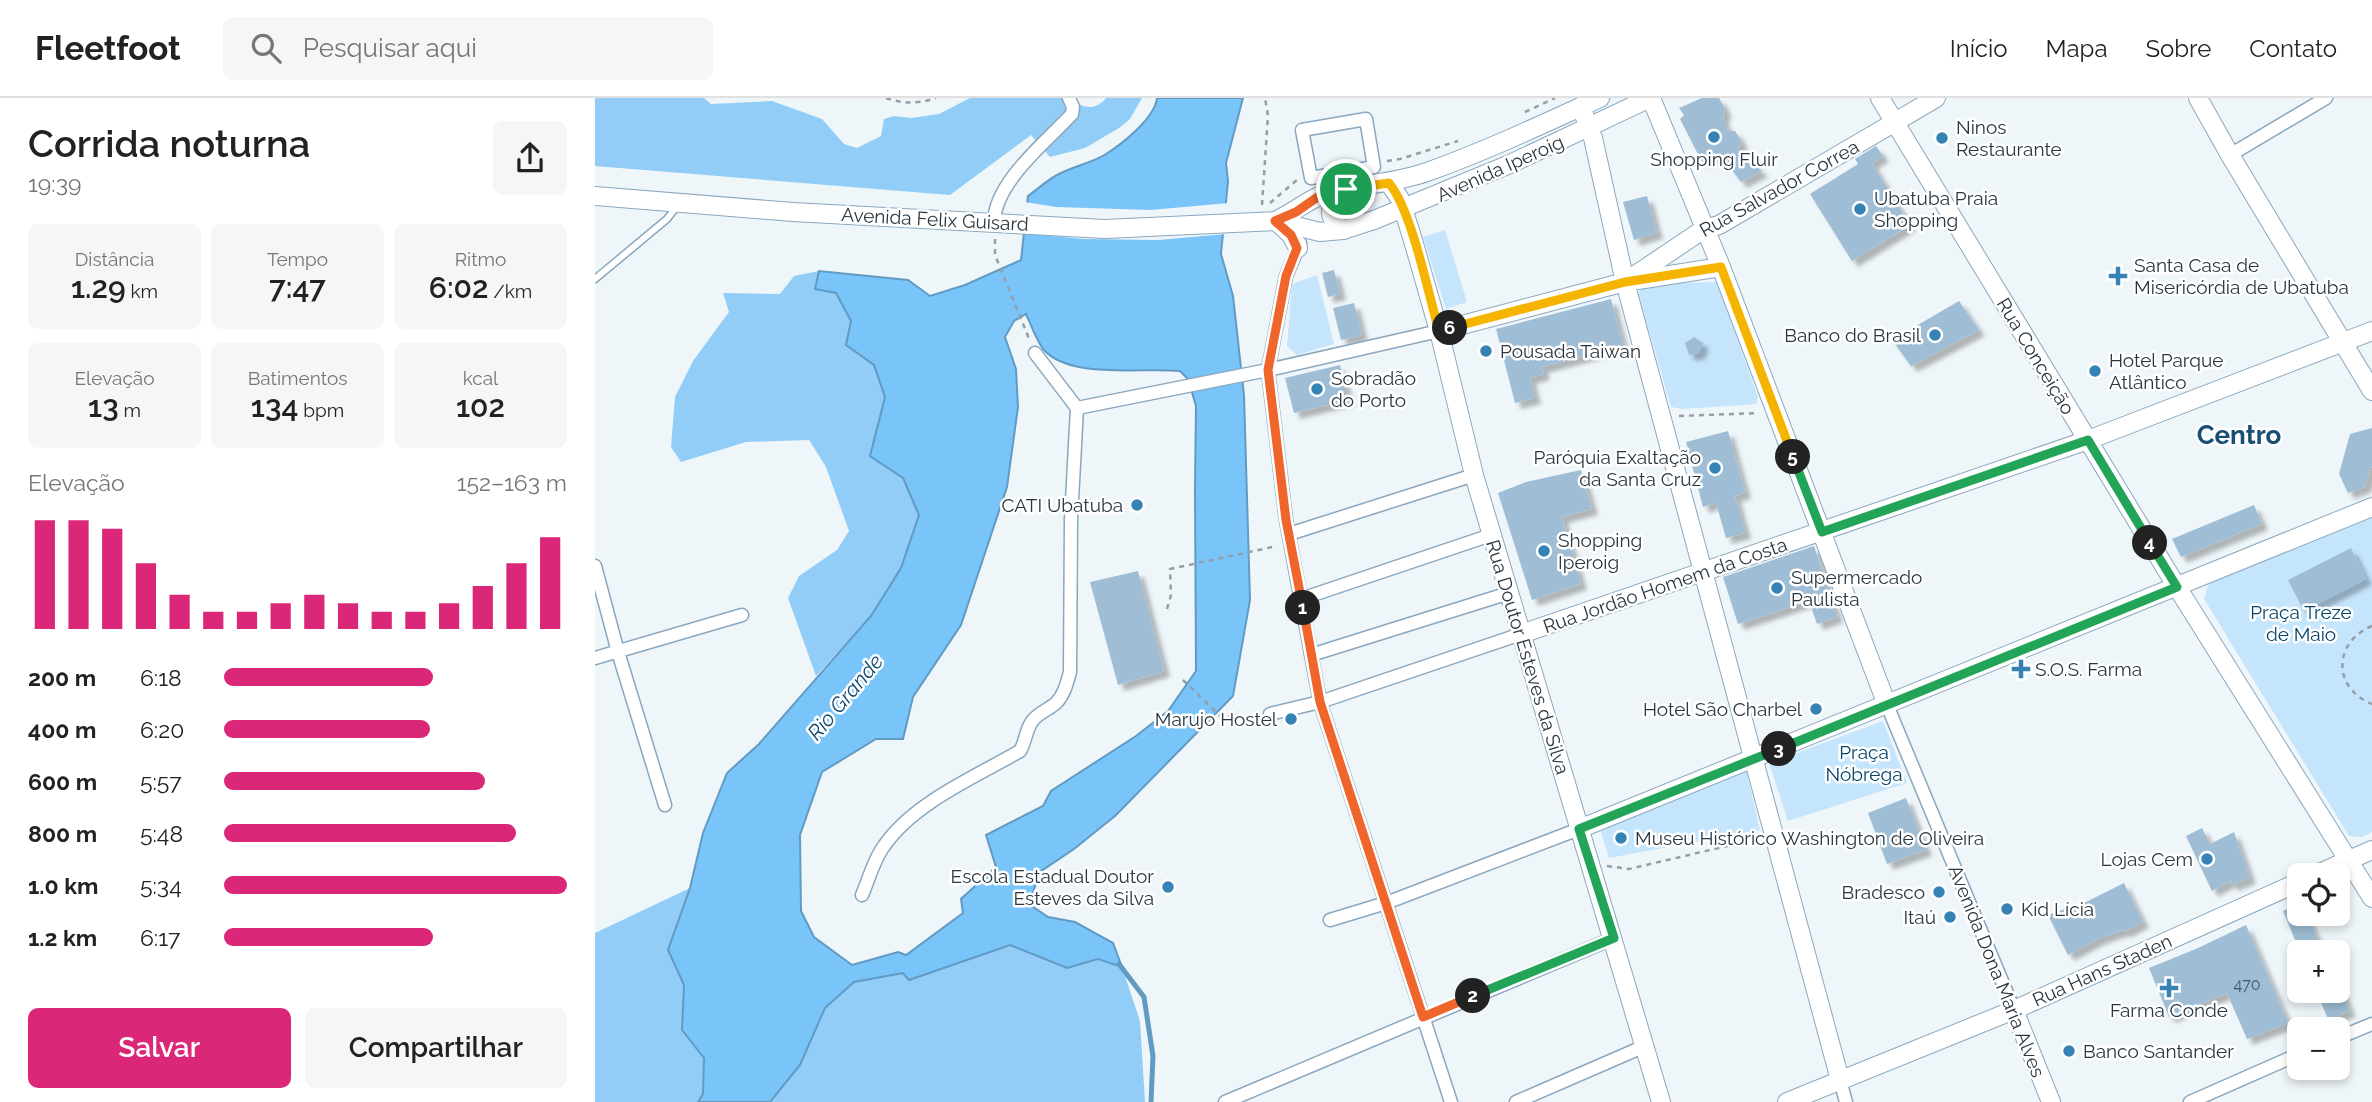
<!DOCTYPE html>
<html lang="pt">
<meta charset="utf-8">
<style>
:root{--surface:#fff;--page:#f6f6f6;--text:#222;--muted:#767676;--line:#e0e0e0;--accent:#db2777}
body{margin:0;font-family:Raleway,sans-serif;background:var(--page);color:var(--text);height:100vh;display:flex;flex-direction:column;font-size:26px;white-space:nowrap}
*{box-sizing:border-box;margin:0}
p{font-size:23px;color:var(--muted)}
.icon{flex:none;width:38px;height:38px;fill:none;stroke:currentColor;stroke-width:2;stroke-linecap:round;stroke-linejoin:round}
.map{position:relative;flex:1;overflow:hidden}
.sheet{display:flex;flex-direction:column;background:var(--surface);width:595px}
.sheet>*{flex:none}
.fabs{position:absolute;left:1692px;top:765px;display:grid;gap:14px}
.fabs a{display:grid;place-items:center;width:63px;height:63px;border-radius:10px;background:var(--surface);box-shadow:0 4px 10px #0003;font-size:35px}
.pin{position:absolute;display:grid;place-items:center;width:60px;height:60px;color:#fff;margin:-30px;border:4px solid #fff;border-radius:50%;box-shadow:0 2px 7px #0007}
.km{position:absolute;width:35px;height:35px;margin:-18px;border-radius:50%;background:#222;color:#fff;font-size:19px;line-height:35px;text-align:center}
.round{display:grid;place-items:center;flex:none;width:74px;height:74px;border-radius:10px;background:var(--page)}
.summary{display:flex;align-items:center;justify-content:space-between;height:119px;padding:0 28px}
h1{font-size:38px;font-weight:600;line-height:52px}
.figures{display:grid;grid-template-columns:repeat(3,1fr);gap:10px;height:119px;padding:7px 28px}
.figures div{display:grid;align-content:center;border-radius:10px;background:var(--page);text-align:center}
.figures b{font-size:30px;font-weight:600}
.figures small{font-size:19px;font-weight:400}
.figures p{font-size:19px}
.chart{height:196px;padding:14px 28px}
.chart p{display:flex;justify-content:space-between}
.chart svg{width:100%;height:126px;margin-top:7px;stroke:var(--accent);stroke-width:6}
.primary-button{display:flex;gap:14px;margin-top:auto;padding:14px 28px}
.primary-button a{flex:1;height:80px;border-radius:10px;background:var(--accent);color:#fff;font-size:28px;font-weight:600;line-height:80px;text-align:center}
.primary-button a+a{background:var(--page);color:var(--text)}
ul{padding:0 28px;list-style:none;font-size:23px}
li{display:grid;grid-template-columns:112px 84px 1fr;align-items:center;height:52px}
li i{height:18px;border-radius:9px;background:var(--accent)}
header{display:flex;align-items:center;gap:42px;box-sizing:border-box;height:98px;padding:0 35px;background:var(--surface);border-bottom:2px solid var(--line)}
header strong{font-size:33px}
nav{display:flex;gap:38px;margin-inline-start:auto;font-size:24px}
.search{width:490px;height:63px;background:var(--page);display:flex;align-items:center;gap:18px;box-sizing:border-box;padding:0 24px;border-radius:10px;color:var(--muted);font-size:26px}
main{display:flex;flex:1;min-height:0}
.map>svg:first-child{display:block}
</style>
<header>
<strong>Fleetfoot</strong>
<div class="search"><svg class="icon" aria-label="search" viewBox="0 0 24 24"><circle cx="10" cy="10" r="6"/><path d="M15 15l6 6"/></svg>Pesquisar aqui</div>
<nav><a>Início</a><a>Mapa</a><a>Sobre</a><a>Contato</a></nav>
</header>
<main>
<section class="sheet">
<div class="summary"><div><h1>Corrida noturna</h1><p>19:39</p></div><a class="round"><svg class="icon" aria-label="share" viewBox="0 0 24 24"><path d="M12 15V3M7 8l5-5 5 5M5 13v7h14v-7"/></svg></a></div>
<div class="figures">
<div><p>Distância</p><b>1.29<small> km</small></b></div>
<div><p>Tempo</p><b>7:47</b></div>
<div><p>Ritmo</p><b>6:02<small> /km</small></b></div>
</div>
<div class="figures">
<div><p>Elevação</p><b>13<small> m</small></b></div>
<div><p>Batimentos</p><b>134<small> bpm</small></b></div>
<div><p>kcal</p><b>102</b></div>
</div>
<div class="chart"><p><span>Elevação</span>152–163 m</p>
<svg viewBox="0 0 160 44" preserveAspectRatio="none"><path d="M5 44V6M15 44V6M25 44V9M35 44V21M45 44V32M55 44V38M65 44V38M75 44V35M85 44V32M95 44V35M105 44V38M115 44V38M125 44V35M135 44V29M145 44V21M155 44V12"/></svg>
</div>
<ul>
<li><b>200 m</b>6:18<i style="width:61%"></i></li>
<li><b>400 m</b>6:20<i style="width:60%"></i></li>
<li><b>600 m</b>5:57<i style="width:76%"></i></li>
<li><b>800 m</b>5:48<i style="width:85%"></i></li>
<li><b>1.0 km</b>5:34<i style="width:100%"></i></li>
<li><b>1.2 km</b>6:17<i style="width:61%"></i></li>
</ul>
<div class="primary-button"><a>Salvar</a><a>Compartilhar</a></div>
</section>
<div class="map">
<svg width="1777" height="1004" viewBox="0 0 1777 1004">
<defs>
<filter id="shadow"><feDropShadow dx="6" dy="6" stdDeviation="2" flood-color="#0004"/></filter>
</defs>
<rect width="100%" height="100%" fill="#eff6fa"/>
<g fill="#c5e5fd">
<polygon points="850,132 872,204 851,211 828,139"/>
<polygon points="722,177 739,246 702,257 692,248 697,186"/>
<polygon points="1122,184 1163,299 1161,306 1088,311 1076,309 1043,195 1050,186"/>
<polygon points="1777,419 1777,734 1767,739 1754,738 1609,501 1614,485"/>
<polygon points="1288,623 1312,685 1193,723 1174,665"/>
<polygon points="1151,671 1165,732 1014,760 1005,731"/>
</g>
<g fill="#92cdf8">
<path d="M0,0H109L116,6L177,3L227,21L249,46L262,50L286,38L289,21L299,18L316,20L344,16L375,0H476C487,11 501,13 511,0H547L535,21L524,30L490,50L455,59L436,37L355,97L0,68Z"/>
<polygon points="224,173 220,191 241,194 256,224 251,247 279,266 290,300 275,358 308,380 324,417 306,470 276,518 221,578 193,500 204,478 242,452 254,433 231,369 214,342 151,344 86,364 76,349 80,299 98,263 134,214 128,195 185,196 199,178"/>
<polygon points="95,790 73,852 89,887 87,932 109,960 108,996 103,1004 0,1004 0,835"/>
<polygon points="415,847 472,870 503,861 527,869 545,923 550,1004 175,1004 205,967 230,910 259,884 308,875 315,882"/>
</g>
<path fill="#79c5fa" stroke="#619ac2" stroke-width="2" fill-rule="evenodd" d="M562,0H648L631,65L633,83L626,156L638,198L649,297L655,502L638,598L520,718L479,751L445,774L434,806L453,819L480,824L518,845L527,869L503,861L472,870L415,847L314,882L308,875L259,884L230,910L205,967L175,1004H103L108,996L109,960L87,932L89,887L73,852L95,790L108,735L132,675L164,646L276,518L306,470L324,417L308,380L275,358L290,299L279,267L251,247L256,223L241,195L220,191L224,173L313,182L335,198L370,187L426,162L433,98C443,91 453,81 464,76C479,68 497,65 511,56C527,46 560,20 562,0ZM431,216C436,227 441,241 448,251C475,282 547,269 585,273L593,281L601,308L600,390L601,573L573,613L541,638L456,693L448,708L391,737L401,769L366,801L368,815L311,857L303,854L257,867L219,839L206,813L205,737L227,674L281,641H308L318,599L366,527L412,389L423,309L421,271L410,239L419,223Z"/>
<polygon fill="#eff6fa" points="429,104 462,109 555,112 634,105 631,136 563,142 489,141 425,135"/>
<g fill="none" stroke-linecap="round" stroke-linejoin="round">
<polyline stroke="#619ac2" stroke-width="5" points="524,866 549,899 558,958 556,1004"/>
</g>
<g fill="#9fbdd4" filter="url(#shadow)">
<polygon points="1107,0 1124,0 1130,11 1128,21 1133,33 1140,33 1147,44 1143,50 1167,73 1146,84 1126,57 1107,64 1085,21 1089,17 1084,10"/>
<polygon points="1281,48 1288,58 1277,65 1315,127 1257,163 1215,96 1263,66 1260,61"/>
<polygon points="1052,98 1062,135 1039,142 1028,104"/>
<polygon points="739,172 745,196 733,199 727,175"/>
<polygon points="1016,201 1028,248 947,269 949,276 935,280 940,300 920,305 901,231"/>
<polygon points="1364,203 1384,232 1316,268 1297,242"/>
<polygon points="759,205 767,237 746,242 738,210"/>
<polygon points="1099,239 1108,245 1104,255 1094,257 1090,245"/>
<polygon points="745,267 753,302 699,315 690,280"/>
<polygon points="1777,330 1777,367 1770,389 1753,395 1744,376 1755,336"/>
<polygon points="1133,333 1150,395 1140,398 1150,435 1131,440 1121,405 1108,409 1091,344"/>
<polygon points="986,372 997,411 967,419 986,486 937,502 903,395 931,384"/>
<polygon points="1659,407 1667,426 1586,459 1577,441"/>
<polygon points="1219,448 1242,519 1222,526 1214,503 1143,526 1128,479"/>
<polygon points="1756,450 1771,481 1709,513 1693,482"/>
<polygon points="543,473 569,573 523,587 495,484"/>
<polygon points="1311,700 1331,752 1292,766 1273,715"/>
<polygon points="1607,730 1615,746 1639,734 1655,780 1637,787 1635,783 1617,793 1591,738"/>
<polygon points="1529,785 1548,824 1529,834 1528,832 1505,840 1473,857 1453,817 1478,808 1479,810"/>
<polygon points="1704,805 1704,816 1711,816 1728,854 1705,854 1688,813"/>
<polygon points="1651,827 1693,925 1652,941 1632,895 1574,919 1554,870 1603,850"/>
<polygon points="1721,892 1746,892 1755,913 1733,921"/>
</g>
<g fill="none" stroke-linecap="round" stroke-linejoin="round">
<g stroke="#8aa7be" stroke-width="9">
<polyline id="lane" points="0,181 72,121 82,108"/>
</g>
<g stroke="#8aa7be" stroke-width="15">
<g id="street">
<polygon points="771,21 779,69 716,80 707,32"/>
<polyline points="1635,57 1731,0"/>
<path d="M399,124C400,84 451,44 477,16L478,9L474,0"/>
<polyline points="705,145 691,178 673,272 691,422 725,604 856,1004"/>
<polyline points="440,255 482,310"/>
<polyline points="482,310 673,272 844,233"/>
<polyline points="694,436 879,377"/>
<polyline points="0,468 23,554 70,707"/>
<polyline points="706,501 896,437"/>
<polyline points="716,557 914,495"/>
<polyline points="0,560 147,517"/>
<polyline points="1292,607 1419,912"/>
<polyline points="675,616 725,604 926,536"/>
<path d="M267,797C274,781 279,761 289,748C318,705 382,678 425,653C431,643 431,630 438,622C444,615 454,611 461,605C469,597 472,585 475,574L476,421L482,310"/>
<polyline points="735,822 791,805 984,731"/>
<polyline points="1743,940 1777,926"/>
<polyline points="1245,982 1251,1004"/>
<polyline points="630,1004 1019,840"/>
<polyline points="921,1004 1050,948"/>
<polyline points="1595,1004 1704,956"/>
</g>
</g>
<g stroke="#8aa7be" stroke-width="20">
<g id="secondary">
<polyline points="1056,0 1126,169 1292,607"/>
<polyline points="1285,0 1582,489 1777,800"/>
<polyline points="1603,0 1635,57 1777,293"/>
<polyline points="986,9 998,40 1030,184 1245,982"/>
<polyline points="794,85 805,101 817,139 844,233 879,377 1066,1004"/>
<path d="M0,98L198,114L510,131L680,123C696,116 713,102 727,97C761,86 798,86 832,74C891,53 948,26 1005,0"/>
<polyline points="680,123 725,134 748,132 779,122 915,66 1055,0"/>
<polyline points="683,125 696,137 703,150"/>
<path d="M748,132C728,117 736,106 751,91"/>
<polyline points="1030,184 1109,131 1124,127 1341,0"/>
<polyline points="844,233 1030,184 1126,169"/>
<polyline points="926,536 1493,342 1777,233"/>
<polyline points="984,731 1777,409"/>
<polyline points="1720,777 1777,752"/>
<polyline points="1419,912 1456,1004"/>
<polyline points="1192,1004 1419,912 1704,784"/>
</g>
</g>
<g stroke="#959ea5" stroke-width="2.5" stroke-dasharray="5 5" stroke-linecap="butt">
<path d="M291,0C308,6 324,6 341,0"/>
<polyline points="930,14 960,0"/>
<polyline points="792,63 805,61 863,43"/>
<polyline points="675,105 702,82"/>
<polyline points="667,107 673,18 670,0"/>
<polyline points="400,141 400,157 435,243"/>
<polyline points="1084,318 1164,315"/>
<polyline points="572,511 576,497 575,471 682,448"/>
<path d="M1777,528C1738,544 1737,590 1777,606"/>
<polyline points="588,582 626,619 661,617"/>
<polyline points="1012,768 1034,771 1162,741"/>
</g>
<use href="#lane" stroke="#fff" stroke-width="6"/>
<use href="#street" stroke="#fff" stroke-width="12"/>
<use href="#secondary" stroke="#fff" stroke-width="18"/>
</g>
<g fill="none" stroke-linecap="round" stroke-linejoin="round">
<g stroke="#fff" stroke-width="14">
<polyline id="split-1" points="708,510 691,422 673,272 691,178 702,150 696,137 680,123 701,114 724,98 751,91"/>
</g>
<g stroke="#fff" stroke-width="14">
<polyline id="split-2" points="708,510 725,604 828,919 878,898"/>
</g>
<g stroke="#fff" stroke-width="14">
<polyline id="split-3" points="878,898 1019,840 984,731 1184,651"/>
</g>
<g stroke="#fff" stroke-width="14">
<polyline id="split-4" points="1184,651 1582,489 1555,445"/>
</g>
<g stroke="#fff" stroke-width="14">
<polyline id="split-5" points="1198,359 1227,434 1493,342 1555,445"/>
</g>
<g stroke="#fff" stroke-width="14">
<polyline id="split-6" points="855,230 1030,184 1126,169 1198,359"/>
</g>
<g stroke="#fff" stroke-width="14">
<path id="split-7" d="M751,91L794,85C817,113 833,195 844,233L855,230"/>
</g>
<use href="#split-1" stroke="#f0652b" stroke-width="9"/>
<use href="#split-2" stroke="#f0652b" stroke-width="9"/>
<use href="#split-3" stroke="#22a559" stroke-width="9"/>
<use href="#split-4" stroke="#22a559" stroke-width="9"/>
<use href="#split-5" stroke="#22a559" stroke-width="9"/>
<use href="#split-6" stroke="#f5b400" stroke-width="9"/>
<use href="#split-7" stroke="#f5b400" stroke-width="9"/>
</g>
<g fill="#3582b5" stroke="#fff" stroke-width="2.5">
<circle cx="1119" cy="39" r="7"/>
<circle cx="1347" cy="40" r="7"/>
<circle cx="1265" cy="111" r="7"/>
<path d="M1519.5 167.5h7v7h7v7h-7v7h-7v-7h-7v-7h7z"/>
<circle cx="1340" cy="237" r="7"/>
<circle cx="891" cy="253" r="7"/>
<circle cx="1500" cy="273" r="7"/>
<circle cx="722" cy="291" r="7"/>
<circle cx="1120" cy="370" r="7"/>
<circle cx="542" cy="407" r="7"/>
<circle cx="949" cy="453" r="7"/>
<circle cx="1182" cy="490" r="7"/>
<path d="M1422.5 560.5h7v7h7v7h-7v7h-7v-7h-7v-7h7z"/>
<circle cx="1221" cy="611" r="7"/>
<circle cx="696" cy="621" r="7"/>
<circle cx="1026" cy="740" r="7"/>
<circle cx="1612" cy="761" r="7"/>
<circle cx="573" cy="789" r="7"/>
<circle cx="1344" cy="794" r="7"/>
<circle cx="1412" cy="811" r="7"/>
<circle cx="1355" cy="819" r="7"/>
<path d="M1570.5 879.5h7v7h7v7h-7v7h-7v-7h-7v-7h7z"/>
<circle cx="1474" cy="953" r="7"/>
</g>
<g text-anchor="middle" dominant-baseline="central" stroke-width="5" stroke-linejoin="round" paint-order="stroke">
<g font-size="16" fill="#475865">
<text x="1652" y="886">470</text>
</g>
<g font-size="19" fill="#2a3640" stroke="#fff" text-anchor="start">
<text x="1361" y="29">Ninos<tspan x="1361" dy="22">Restaurante</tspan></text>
<text x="1119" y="61" text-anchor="middle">Shopping Fluir</text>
<text x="1279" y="100">Ubatuba Praia<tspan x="1279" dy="22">Shopping</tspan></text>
<text x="1539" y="167">Santa Casa de<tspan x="1539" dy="22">Misericórdia de Ubatuba</tspan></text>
<text x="1326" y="237" text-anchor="end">Banco do Brasil</text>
<text x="905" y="253">Pousada Taiwan</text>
<text x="1514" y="262">Hotel Parque<tspan x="1514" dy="22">Atlântico</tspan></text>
<text x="736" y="280">Sobradão<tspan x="736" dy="22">do Porto</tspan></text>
<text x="1106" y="359" text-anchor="end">Paróquia Exaltação<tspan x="1106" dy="22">da Santa Cruz</tspan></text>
<text x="528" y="407" text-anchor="end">CATI Ubatuba</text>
<text x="963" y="442">Shopping<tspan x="963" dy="22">Iperoig</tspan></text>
<text x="1196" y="479">Supermercado<tspan x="1196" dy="22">Paulista</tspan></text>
<text x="1440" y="571">S.O.S. Farma</text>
<text x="1207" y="611" text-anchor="end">Hotel São Charbel</text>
<text x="682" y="621" text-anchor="end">Marujo Hostel</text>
<text x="1040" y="740">Museu Histórico Washington de Oliveira</text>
<text x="1598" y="761" text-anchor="end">Lojas Cem</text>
<text x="559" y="778" text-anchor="end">Escola Estadual Doutor<tspan x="559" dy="22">Esteves da Silva</tspan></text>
<text x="1330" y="794" text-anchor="end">Bradesco</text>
<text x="1426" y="811">Kid Lícia</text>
<text x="1341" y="819" text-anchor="end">Itaú</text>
<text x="1574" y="912" text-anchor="middle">Farma Conde</text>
<text x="1488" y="953">Banco Santander</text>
</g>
<g font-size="19" fill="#2a3640" stroke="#fff">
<text transform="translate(905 70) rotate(-24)">Avenida Iperoig</text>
<text transform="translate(1184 90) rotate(-29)">Rua Salvador Correa</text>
<text transform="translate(340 121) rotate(3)">Avenida Felix Guisard</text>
<text transform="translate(1441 258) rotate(59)">Rua Conceição</text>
<text transform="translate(1070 487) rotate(-19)">Rua Jordão Homem da Costa</text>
<text transform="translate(933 559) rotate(73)">Rua Doutor Esteves da Silva</text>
<text transform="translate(1507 872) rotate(-24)">Rua Hans Staden</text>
<text transform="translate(1402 873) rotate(68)">Avenida Dona Maria Alves</text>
</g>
<g font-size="19" fill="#084568" stroke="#fff">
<text x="1706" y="514">Praça Treze<tspan x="1706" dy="22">de Maio</tspan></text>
<text x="1269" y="654">Praça<tspan x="1269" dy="22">Nóbrega</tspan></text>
</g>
<g font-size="21" font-style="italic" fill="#0d486b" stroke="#fff">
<text transform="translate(250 599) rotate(-50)">Rio Grande</text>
</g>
<g font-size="26" font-weight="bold" fill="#184e71" stroke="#fff">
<text x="1644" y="337">Centro</text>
</g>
</g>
</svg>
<div class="fabs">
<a><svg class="icon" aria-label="locate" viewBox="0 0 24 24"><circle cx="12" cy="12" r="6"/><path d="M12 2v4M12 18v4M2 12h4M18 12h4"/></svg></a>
<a>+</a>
<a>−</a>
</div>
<div class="pin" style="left:751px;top:91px;background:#1e9e55"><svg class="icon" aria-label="arrive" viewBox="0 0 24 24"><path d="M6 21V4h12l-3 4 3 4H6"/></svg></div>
<b class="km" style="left:708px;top:510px">1</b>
<b class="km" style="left:878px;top:898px">2</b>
<b class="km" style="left:1184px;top:651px">3</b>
<b class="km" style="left:1555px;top:445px">4</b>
<b class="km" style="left:1198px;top:359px">5</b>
<b class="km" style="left:855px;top:230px">6</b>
</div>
</main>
